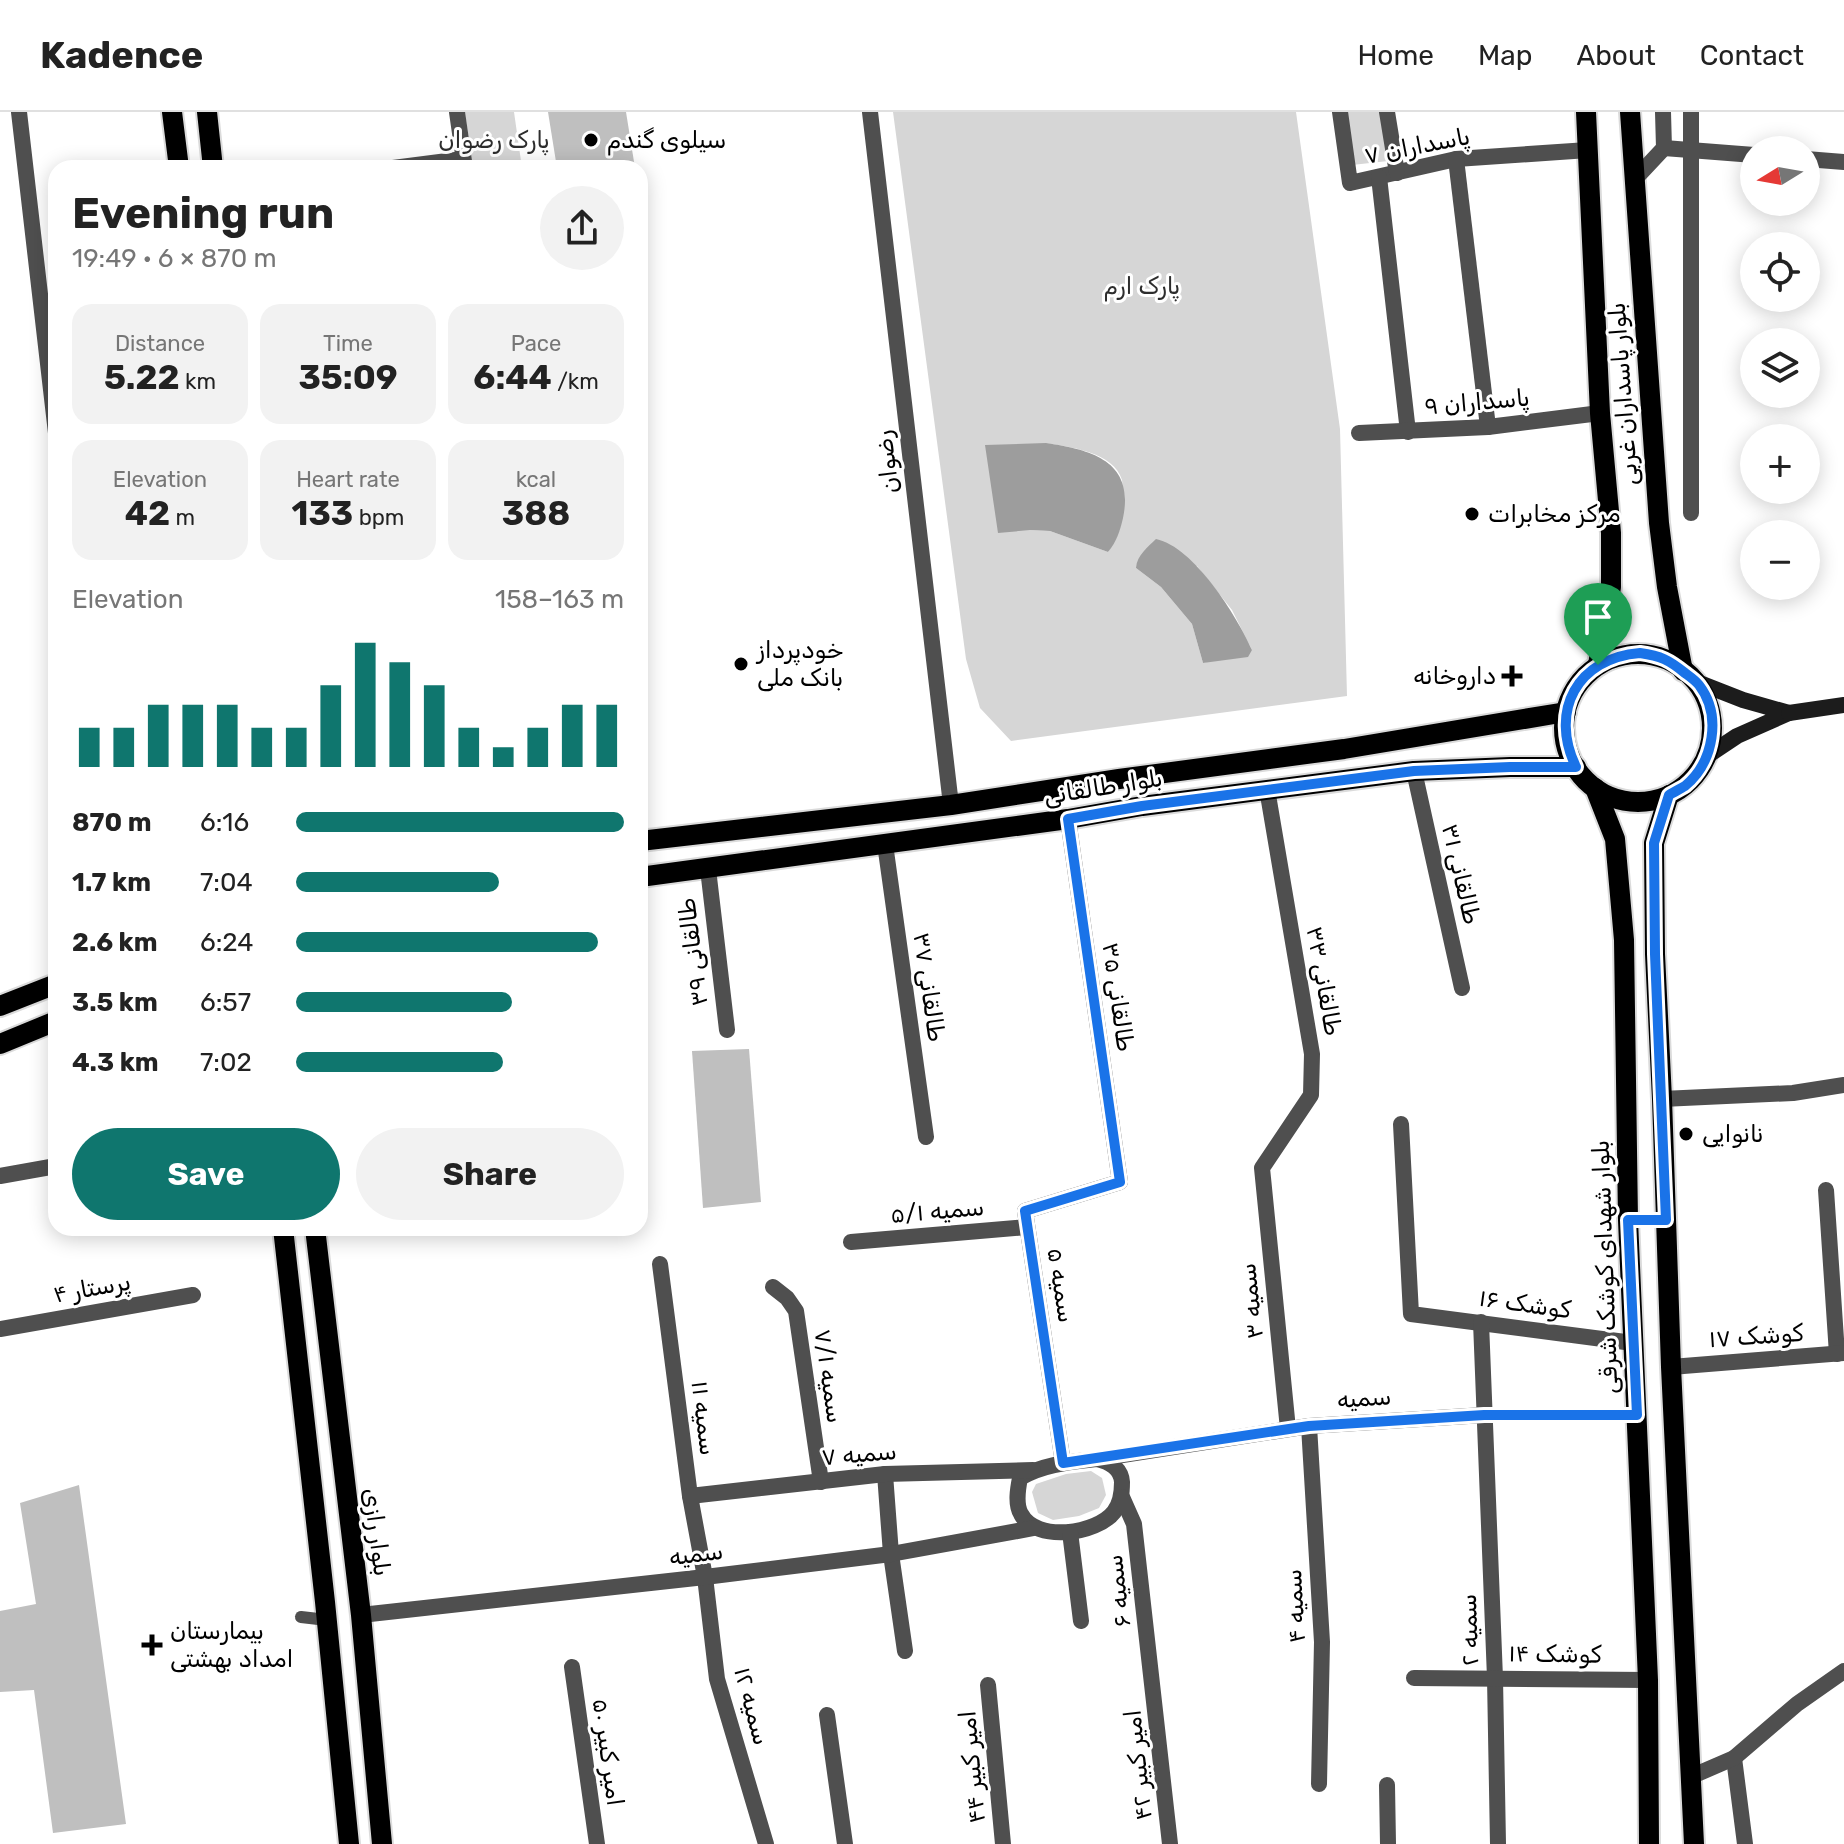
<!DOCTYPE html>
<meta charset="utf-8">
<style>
:root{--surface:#fff;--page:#f2f2f2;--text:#222;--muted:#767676;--line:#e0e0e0;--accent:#0f766e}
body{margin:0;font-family:Rubik,"Noto Naskh Arabic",sans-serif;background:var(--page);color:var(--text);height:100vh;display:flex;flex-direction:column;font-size:30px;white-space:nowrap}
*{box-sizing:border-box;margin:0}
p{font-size:26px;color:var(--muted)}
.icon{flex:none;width:44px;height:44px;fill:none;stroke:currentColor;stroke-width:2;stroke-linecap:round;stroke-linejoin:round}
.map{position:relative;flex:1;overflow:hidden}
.drawer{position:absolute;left:48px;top:48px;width:600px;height:1076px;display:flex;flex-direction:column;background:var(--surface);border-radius:24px;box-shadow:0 4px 20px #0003}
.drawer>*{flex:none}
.needle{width:52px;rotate:259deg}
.controls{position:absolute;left:1740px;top:24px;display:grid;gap:16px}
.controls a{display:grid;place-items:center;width:80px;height:80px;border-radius:50%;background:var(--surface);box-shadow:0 4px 20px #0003;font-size:40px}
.pin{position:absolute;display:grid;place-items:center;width:68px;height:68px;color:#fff;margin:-82px -34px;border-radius:50% 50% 50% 0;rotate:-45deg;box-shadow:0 0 8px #0007}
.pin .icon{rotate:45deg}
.round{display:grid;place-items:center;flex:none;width:84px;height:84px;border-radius:42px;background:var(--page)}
.head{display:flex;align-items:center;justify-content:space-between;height:136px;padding:0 24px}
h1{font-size:44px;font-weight:700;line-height:60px}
.metrics{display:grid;grid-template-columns:repeat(3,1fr);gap:12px;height:136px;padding:8px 24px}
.metrics div{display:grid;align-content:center;border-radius:20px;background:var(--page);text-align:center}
.metrics b{font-size:34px;font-weight:700}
.metrics small{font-size:22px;font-weight:400}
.metrics p{font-size:22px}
.chart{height:224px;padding:16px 24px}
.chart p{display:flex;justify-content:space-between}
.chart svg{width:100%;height:144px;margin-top:8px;stroke:var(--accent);stroke-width:6}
.button{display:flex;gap:16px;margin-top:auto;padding:16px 24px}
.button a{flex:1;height:92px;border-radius:48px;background:var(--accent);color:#fff;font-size:32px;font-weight:700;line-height:92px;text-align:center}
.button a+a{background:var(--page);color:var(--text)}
ul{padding:0 24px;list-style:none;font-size:26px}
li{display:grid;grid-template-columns:128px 96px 1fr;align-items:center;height:60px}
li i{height:20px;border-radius:10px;background:var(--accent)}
header{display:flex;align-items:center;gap:48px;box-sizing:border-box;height:112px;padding:0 40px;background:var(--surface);border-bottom:2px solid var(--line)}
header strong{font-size:38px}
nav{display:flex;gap:44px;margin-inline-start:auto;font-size:28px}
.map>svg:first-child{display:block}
</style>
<header>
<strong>Kadence</strong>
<nav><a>Home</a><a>Map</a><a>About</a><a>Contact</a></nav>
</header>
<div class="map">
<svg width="1844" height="1732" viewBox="0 0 1844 1732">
<rect width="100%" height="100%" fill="#fff"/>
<g fill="#d6d6d6" fill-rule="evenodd">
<polygon points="465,0 514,0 522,56 473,56"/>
<path d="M893,0H1296L1340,317L1347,584L1011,629L980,596L966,547ZM1046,331C1069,335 1114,340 1122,368C1123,373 1122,381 1122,387C1122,413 1122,418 1108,440L1050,419L1030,418ZM1197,454L1232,498L1252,538L1203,551L1192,512L1161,475L1136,456Z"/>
<polygon points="1345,0 1382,0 1388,49 1352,53"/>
<polygon points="1091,1359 1102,1366 1106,1383 1099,1396 1079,1404 1053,1408 1038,1401 1032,1380 1036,1372 1066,1362"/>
</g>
<g fill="#9d9d9d">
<path d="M1046,331C1092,338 1135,349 1123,406C1120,419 1117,429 1108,440L1050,419L1030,418L998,421L985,333Z"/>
<path d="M1156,427C1194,435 1237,504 1252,538L1248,545L1203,551L1192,512L1161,475L1136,456C1137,443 1148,435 1156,427Z"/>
</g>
<g fill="#bfbfbf">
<polygon points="548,0 626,0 635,56 557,56"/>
<polygon points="749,937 761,1090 703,1096 692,939"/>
<polygon points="79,1373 126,1712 53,1721 34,1578 0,1580 0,1499 36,1492 20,1391"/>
</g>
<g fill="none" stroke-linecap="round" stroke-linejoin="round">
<g stroke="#dbdbdb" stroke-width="24">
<g id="primary">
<polyline points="172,0 179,56"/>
<polyline points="207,0 213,56"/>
<polyline points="1586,0 1600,301 1611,421 1611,475 1598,553"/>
<polyline points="1630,0 1659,411 1667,475 1683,559"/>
<circle cx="1638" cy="616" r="74"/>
<polyline points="1595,676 1615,727 1624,828 1628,1108 1648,1568 1649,1732"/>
<polyline points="1669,683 1654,731 1655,842 1662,987 1671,1255 1694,1732"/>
<polyline points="640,729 951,693 1119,667 1344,637 1566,600"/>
<polyline points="640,765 1068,707 1142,694 1414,659 1510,655 1576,655"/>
<polyline points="0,894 56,872"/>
<polyline points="0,932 56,909"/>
<polyline points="283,1116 325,1490 349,1732"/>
<polyline points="315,1116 361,1503 382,1732"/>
</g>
</g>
<polyline stroke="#4f4f4f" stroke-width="12" points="301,1505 327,1508"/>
<g stroke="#4f4f4f" stroke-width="16">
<polyline points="19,0 56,321"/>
<polyline points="457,0 465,56"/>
<polyline points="870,0 951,693"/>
<polyline points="1340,0 1350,71 1456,47 1588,38"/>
<polyline points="1387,0 1397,61"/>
<polyline points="1664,36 1754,43"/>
<polyline points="1456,47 1488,315"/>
<polyline points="1806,47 1844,50"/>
<polyline points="393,56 463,47"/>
<polyline points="1379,65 1408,320"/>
<polyline points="1634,68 1664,36 1663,0"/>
<polyline points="1359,321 1488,315 1600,301"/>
<polyline points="1691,401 1691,0"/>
<polyline points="1414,659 1462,876"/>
<polyline points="1267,677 1312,942 1311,983 1262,1056 1288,1317"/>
<polyline points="885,732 926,1025"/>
<polyline points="708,757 727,918"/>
<polyline points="1662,987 1793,981 1844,973"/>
<polyline points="1401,1012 1411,1202 1633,1231"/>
<polyline points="0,1064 56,1054"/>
<polyline points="1826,1078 1837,1242"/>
<polyline points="851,1130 1027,1115"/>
<polyline points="660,1152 690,1384 705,1465 717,1567 766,1732"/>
<polyline points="773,1175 787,1186 796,1199 821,1370"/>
<polyline points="1481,1210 1495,1566 1498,1732"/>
<polyline points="0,1217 193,1183"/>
<polyline points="1671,1255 1844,1241"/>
<polyline points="1309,1314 1322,1530 1319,1672"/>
<polyline points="1097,1347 1309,1314 1484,1303 1637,1303"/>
<path d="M1097,1347C1110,1350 1121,1356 1122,1370C1122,1381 1121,1391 1114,1400C1097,1422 1036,1431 1021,1402C1015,1392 1018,1376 1020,1366C1043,1352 1071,1350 1097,1347Z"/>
<polyline points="1063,1351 1025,1099 1120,1070 1068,707"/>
<polyline points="885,1362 891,1442 905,1539"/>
<polyline points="690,1384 885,1362 1033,1358"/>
<polyline points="1122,1385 1134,1412 1170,1732"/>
<polyline points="1070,1420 1081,1509"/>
<polyline points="361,1503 705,1465 891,1442 1034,1416"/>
<polyline points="572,1555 597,1732"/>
<polyline points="1414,1566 1648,1568"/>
<polyline points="988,1573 1003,1732"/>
<polyline points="827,1603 845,1732"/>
<polyline points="1734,1646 1745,1732"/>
<polyline points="1690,1665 1734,1646 1797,1592 1844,1559"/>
<polyline points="1387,1673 1388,1732"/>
</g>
<g stroke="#1c1c1c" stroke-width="16">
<polyline points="1697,570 1743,588 1789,601 1737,624 1707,644"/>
<polyline points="1789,601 1844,593"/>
<polyline points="1628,1108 1666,1108"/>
</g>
<use href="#primary" stroke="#000" stroke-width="20"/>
</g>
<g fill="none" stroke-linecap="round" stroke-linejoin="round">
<g stroke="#fff" stroke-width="16">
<path id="route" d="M1640,541C1661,544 1669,548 1685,561C1689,564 1695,568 1699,573C1722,603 1714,650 1685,674C1680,677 1674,680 1669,683L1654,731L1655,842L1666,1108H1628L1637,1303H1484L1309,1314L1063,1351L1025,1099L1120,1070L1068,707L1142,694L1414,659L1510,655H1576C1549,599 1577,546 1640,541Z"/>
</g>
<use href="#route" stroke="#1a73e8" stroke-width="10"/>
</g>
<g fill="#000" stroke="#fff" stroke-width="3">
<circle cx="591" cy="28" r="8"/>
<circle cx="1472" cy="402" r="8"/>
<circle cx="741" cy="552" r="8"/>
<path d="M1508 552h8v8h8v8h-8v8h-8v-8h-8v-8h8z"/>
<circle cx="1686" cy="1022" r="8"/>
<path d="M148 1521h8v8h8v8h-8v8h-8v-8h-8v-8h8z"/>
</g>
<g text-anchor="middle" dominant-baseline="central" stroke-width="6" stroke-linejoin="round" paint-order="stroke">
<g font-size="24" fill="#2d2d2d" stroke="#fff">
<text x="494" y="28">پارک رضوان</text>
<text x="1142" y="174">پارک ارم</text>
</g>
<g font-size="24" fill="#000" stroke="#fff" text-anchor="start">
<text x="607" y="28">سیلوی گندم</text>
<text x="1488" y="402">مرکز مخابرات</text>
<text x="757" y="538">خودپرداز<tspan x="757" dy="28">بانک ملی</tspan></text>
<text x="1496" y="564" text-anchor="end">داروخانه</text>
<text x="1702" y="1022">نانوایی</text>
<text x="170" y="1519">بیمارستان<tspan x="170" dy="28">امداد بهشتی</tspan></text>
</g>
<g font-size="24" fill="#000" stroke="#fff">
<text transform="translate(1417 34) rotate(-11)">پاسداران ۷</text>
<text transform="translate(1623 282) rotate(-94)">بلوار پاسداران غربی</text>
<text transform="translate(1477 290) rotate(-5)">پاسداران ۹</text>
<text transform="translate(887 350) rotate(-97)">رضوان</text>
<text transform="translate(1103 675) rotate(-9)">بلوار طالقانی</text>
<text transform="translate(1461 762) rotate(77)">طالقانی ۳۱</text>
<text transform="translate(693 840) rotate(-97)">طالقانی ۳۹</text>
<text transform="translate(1324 869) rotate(80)">طالقانی ۳۳</text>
<text transform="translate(929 875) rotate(82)">طالقانی ۳۷</text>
<text transform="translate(1118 885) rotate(82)">طالقانی ۳۵</text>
<text transform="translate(937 1099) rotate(-5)">سمیه ۵/۱</text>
<text transform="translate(1605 1155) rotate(-92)">بلوار شهدای کوشک شرقی</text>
<text transform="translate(1061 1173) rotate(81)">سمیه ۵</text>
<text transform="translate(92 1176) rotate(-10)">پرستار ۴</text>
<text transform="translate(1251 1189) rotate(-96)">سمیه ۳</text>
<text transform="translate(1525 1192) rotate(8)">کوشک ۱۶</text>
<text transform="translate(1756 1224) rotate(-4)">کوشک ۱۷</text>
<text transform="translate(829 1264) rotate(82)">سمیه ۷/۱</text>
<text transform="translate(1364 1286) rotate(-4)">سمیه</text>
<text transform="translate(704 1306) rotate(83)">سمیه ۱۱</text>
<text transform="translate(859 1342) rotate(-5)">سمیه ۷</text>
<text transform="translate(377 1420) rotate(83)">بلوار رازی</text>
<text transform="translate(696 1442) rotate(-7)">سمیه</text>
<text transform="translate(1118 1479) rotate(-97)">سمیه ۶</text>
<text transform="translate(1295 1494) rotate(-93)">سمیه ۴</text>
<text transform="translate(1469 1518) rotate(-92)">سمیه ۲</text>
<text transform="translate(1555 1542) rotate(1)">کوشک ۱۴</text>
<text transform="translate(752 1594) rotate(75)">سمیه ۱۲</text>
<text transform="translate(608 1640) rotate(82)">امیر کبیر ۵۰</text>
<text transform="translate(1138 1653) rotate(-96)">امیر کبیر ۴۲</text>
<text transform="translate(972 1655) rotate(-95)">امیر کبیر ۴۴</text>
</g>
</g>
</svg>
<div class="controls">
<a><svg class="needle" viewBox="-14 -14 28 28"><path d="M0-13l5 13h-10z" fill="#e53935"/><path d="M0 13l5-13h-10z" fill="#767676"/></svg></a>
<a><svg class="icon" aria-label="locate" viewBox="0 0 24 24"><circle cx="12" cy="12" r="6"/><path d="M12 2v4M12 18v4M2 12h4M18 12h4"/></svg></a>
<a><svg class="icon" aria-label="layers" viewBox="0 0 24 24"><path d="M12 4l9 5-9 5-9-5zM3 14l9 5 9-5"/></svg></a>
<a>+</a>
<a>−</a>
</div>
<div class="pin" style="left:1598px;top:553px;background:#1e9e55"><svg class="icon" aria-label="arrive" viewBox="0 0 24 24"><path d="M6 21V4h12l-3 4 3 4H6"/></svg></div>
<section class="drawer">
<div class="head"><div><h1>Evening run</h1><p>19:49 · 6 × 870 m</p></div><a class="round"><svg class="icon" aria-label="share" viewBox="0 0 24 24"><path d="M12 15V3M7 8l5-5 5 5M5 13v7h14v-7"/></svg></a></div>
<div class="metrics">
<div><p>Distance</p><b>5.22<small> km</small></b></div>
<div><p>Time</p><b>35:09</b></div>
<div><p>Pace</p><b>6:44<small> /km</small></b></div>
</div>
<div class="metrics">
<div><p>Elevation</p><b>42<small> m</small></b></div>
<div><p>Heart rate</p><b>133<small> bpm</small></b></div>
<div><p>kcal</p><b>388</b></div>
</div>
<div class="chart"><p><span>Elevation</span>158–163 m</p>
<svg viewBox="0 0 160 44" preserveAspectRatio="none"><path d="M5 44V32M15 44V32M25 44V25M35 44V25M45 44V25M55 44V32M65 44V32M75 44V19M85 44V6M95 44V12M105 44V19M115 44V32M125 44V38M135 44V32M145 44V25M155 44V25"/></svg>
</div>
<ul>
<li><b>870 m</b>6:16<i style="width:100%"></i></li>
<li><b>1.7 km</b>7:04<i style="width:62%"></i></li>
<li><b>2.6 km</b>6:24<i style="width:92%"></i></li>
<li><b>3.5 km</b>6:57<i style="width:66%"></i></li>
<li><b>4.3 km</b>7:02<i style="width:63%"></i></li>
</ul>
<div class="button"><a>Save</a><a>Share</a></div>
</section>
</div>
